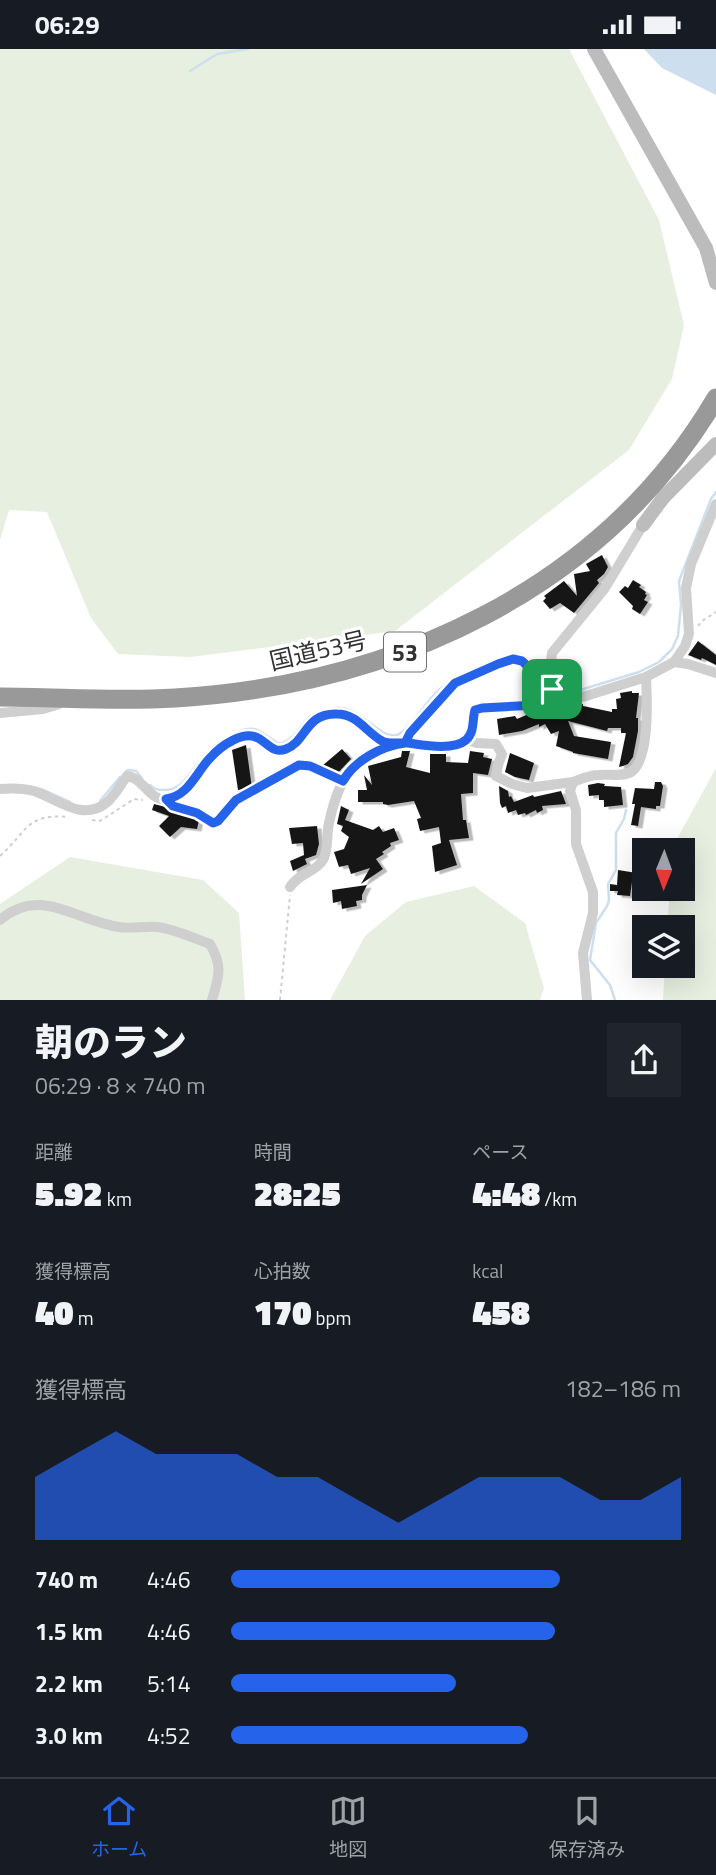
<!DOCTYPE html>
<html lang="ja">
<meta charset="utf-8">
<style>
:root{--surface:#171b24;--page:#20242c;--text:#f1f3f6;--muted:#9ea1a6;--line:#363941;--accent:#2563eb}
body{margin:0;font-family:"Titillium Web","Noto Sans JP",sans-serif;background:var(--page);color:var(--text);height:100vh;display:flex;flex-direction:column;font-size:26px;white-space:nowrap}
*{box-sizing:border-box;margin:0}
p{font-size:23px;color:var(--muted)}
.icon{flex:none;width:38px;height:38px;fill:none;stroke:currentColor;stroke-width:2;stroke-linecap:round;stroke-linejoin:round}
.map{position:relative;height:951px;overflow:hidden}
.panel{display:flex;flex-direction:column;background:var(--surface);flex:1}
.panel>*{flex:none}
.needle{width:46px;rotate:181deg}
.fabs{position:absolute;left:632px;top:789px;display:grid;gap:14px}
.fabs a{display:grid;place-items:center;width:63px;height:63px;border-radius:0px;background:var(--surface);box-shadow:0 7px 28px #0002;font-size:35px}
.pin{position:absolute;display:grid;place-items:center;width:60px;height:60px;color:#fff;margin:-30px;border-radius:14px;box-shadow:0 4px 10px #0006}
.round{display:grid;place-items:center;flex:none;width:74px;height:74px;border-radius:0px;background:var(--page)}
.summary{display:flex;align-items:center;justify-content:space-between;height:119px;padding:0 35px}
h1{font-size:38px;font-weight:800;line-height:52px}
.figures{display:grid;grid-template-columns:repeat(3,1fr);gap:10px;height:119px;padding:7px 35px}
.figures div{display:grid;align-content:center}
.figures b{font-size:35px;font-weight:800}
.figures small{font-size:19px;font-weight:400}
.figures p{font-size:19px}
.chart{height:196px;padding:14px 35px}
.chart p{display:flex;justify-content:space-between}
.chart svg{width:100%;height:126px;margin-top:7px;fill:var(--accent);opacity:.7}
ul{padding:0 35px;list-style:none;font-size:23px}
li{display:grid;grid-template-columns:112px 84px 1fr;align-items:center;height:52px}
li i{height:18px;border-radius:9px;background:var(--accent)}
.status{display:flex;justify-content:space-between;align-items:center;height:49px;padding:0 35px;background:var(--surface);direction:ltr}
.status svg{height:19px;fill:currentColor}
.tab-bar{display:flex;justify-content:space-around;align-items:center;height:98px;border-top:2px solid var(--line);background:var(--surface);font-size:19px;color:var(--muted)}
.tab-bar a{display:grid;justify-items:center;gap:4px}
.tab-bar .selected{color:var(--accent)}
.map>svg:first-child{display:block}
</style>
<div class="status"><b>06:29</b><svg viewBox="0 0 49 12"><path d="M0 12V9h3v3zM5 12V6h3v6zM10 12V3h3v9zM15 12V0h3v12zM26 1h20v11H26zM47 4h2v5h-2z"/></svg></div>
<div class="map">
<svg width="716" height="951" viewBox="0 0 716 951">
<defs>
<filter id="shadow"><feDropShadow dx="4.5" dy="2.5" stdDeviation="0" flood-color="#0004"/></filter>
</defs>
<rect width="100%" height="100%" fill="#fff"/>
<g fill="#e7efe1">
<polygon points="0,0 569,0 659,171 684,276 672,330 629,401 395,582 190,608 118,605 91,569 47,463 9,461 0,491"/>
<polygon points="716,719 716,951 663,951 665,917 682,917 682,878 667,878 670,840 682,840 682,802 672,801 672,799"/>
<polygon points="70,808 203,831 239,864 245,951 0,951 0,855"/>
<polygon points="474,837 525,874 544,939 540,951 330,951 365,887 406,853"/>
</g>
<polygon fill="#cddfee" points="644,0 716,0 716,46 662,19"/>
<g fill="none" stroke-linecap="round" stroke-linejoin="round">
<g stroke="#cddfee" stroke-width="2.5">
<polyline points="190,22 217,5 248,0"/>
<polyline points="556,632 568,642 577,642 639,623 659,613 672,600 678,587 681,556 679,532 711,450 716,443"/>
<path d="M216,697C224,689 242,678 254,680C262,682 272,691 280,695C294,691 298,680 307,670C314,663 331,658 342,659C362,661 382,691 397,686C408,682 424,657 433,647C449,629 500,604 523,606L546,623"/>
<polyline points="125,723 128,721 136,722 142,729"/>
<path d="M150,736C155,741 159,741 166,741C183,741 190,722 201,711"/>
<polyline points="41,740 70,753"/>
<polyline points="100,752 120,728"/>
<polyline points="615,951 610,936 590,911 596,874 607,857 609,851 608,835 616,821 616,784 624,770 626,761"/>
</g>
</g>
<g fill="#191919" filter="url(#shadow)">
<polygon points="602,506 608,518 604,525 597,531 599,534 574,564 560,554 550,560 543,552 546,549 544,547 564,532 577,547 574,525 590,522 586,515"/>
<polygon points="633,531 641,536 639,538 646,543 645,545 647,546 644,551 648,553 640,565 632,560 633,557 619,543 625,537 628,539"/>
<polygon points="698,592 716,606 716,616 702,609 701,611 688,606"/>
<polygon points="632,642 632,644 639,644 636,669 638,669 638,682 633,708 628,715 623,717 619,718 626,684 621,684 621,679 608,679 607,682 568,672 574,687 611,693 608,710 573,704 573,703 556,697 559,682 551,685 545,675 539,678 539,675 522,682 499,686 497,670 515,667 517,670 531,664 543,663 544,666 564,659 583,655 583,657 612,663 612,660 617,660 616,650 621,649 620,644"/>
<polygon points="246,696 252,739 238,741 232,701"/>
<polygon points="342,700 351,710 333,729 322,717"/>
<polygon points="402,702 410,702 406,718 430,724 430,705 446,705 446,713 468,714 470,702 484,704 483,708 492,710 488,726 473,724 473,744 461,745 463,771 466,771 469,789 449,791 457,816 435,823 432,797 441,794 439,778 420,782 417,770 421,769 414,752 388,756 383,755 383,753 358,753 358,741 367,741 364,726 372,736 368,717 401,708"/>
<polygon points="510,704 534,714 529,731 515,728 505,723"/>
<polygon points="655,733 661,733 663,737 660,757 656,757 656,760 641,758 638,777 631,776 635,755 632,755 635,739 654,740"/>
<polygon points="598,734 605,735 604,737 621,738 623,756 604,758 604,751 599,751 599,746 589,747 588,736"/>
<polygon points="499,737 508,742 509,748 511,747 514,753 533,746 534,748 561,742 566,755 542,757 543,761 537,764 536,761 526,766 525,764 518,766 516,761 508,764 506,757 502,759 500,754"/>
<polygon points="154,755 200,767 197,780 181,778 170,788 159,777 169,767 152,761"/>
<polygon points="341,757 349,761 345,771 373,781 379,777 383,783 394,779 399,791 390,794 391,797 382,803 384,805 376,810 383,820 361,835 370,819 351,825 348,816 339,818 334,803 344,800 349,788 341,782 343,777 337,775"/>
<polygon points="317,777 319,795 316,806 305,810 307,815 293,822 290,812 304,806 303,794 292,795 289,779"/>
<polygon points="618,821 637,824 637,832 632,833 630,847 617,846 618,842 610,842 610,835 617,836"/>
<polygon points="367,836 362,846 362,851 356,852 357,857 342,860 341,852 333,854 332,841"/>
</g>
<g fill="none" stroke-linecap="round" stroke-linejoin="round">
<g stroke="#cfcfcf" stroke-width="2" stroke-dasharray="3.5 3.5" stroke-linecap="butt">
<polyline points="698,577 702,572 716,563"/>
<polyline points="409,684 455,634 498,615 513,610 522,612 541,630"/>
<polyline points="178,759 197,764 213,774 218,772 236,751 299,716 310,717 335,729"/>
<polyline points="92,771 100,772 134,750 143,751"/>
<path d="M0,807C28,782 26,764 69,768"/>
<polyline points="280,951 290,846"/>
</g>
<g stroke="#cfcfcf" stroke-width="10">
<polyline points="643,476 605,539 552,604 550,621 553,645 562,651 586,647 646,628 674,613 688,615 716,624"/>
<polyline points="674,613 685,597 689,585 686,539 691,515 716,455"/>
<polyline points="0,664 43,660 59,655"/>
<polyline points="467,691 477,694 496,695 502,705 498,716 496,727 512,735 527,739 573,733"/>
<path d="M0,740C12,739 22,739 34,742C58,750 82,773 106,754C115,747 120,736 127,727C144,729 148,751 167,751C188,750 198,720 211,707C215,703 220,700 224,697C262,671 264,709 287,700C307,691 306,664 337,665C357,665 367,684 382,692C392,696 399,693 408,694C423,696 453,702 466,691C475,684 472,671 475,661L482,659L537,656L562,651"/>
<path d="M290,838C300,823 315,824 323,811C329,800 326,786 329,774C339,728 350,714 393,695"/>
<path d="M0,871C40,836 76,872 119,878C131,880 144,877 157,878C175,880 193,889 210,895C223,917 219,928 212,951"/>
<path d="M587,951L583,904L593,864V843L576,795V761L570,742L573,733C581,730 589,726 599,726C608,725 617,727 626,725C651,721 647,648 646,628"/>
</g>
<g stroke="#bcbcbc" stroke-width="14">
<polyline points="594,0 706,199 716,234"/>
<polyline points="643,476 663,449 716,395"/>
</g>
<path stroke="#999" stroke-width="19" d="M0,648C58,648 117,653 175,649C392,636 602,542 716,349"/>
</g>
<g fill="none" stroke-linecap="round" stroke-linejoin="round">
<g stroke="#fff" stroke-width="14">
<path id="route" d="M552,640L522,612L513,610L498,615L455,634L410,684L405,694C382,697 355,711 343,732L310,717L299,716L236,751L218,772L213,774L197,764L173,757L166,750C189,747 196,723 211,708C221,697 243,681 258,689C268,694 273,705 286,700C307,692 305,664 337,665C357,665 366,683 382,692C391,696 399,693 408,694C423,696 453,702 466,691C475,683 472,671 475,661L482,659L537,656L562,651L553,645L552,640"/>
</g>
<use href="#route" stroke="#2563eb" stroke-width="9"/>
</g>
<g text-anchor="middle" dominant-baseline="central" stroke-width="7" stroke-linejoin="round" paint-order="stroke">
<rect fill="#fff" stroke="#707070" stroke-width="2" x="384" y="583.5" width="42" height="39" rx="5"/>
<g font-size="23" font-weight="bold" fill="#323232">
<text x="405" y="603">53</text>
</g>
<g font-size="24" fill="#323232" stroke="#fff">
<text transform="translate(318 601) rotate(-13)">国道53号</text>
</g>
</g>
</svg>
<div class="fabs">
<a><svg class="needle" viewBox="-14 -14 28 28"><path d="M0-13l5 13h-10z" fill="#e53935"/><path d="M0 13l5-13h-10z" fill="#9ea1a6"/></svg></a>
<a><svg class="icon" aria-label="layers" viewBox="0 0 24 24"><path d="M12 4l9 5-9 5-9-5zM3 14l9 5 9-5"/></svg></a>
</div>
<div class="pin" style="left:552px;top:640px;background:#1e9e55"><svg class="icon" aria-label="arrive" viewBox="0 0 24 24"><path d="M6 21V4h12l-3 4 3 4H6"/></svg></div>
</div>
<section class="panel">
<div class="summary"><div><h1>朝のラン</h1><p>06:29 · 8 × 740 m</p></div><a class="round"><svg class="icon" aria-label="share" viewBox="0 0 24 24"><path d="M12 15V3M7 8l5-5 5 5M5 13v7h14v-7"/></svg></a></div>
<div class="figures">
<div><p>距離</p><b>5.92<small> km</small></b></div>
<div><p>時間</p><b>28:25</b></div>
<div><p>ペース</p><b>4:48<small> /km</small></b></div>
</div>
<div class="figures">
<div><p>獲得標高</p><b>40<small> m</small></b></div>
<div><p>心拍数</p><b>170<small> bpm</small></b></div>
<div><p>kcal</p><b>458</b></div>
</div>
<div class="chart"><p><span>獲得標高</span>182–186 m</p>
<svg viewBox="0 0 160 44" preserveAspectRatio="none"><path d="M0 44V22L10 14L20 6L30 14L40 14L50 14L60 22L70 22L80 30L90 38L100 30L110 22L120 22L130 22L140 30L150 30L160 22V44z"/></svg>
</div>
<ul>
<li><b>740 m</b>4:46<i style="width:73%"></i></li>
<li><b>1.5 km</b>4:46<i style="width:72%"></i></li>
<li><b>2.2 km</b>5:14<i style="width:50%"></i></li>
<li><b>3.0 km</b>4:52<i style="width:66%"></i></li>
</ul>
</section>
<nav class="tab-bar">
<a class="selected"><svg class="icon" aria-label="home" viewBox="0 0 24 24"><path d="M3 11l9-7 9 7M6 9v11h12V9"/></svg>ホーム</a>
<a><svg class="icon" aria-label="map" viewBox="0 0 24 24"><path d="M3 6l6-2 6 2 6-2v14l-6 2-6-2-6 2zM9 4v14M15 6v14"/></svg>地図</a>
<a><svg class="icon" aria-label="saved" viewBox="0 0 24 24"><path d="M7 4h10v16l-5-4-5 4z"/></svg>保存済み</a>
</nav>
